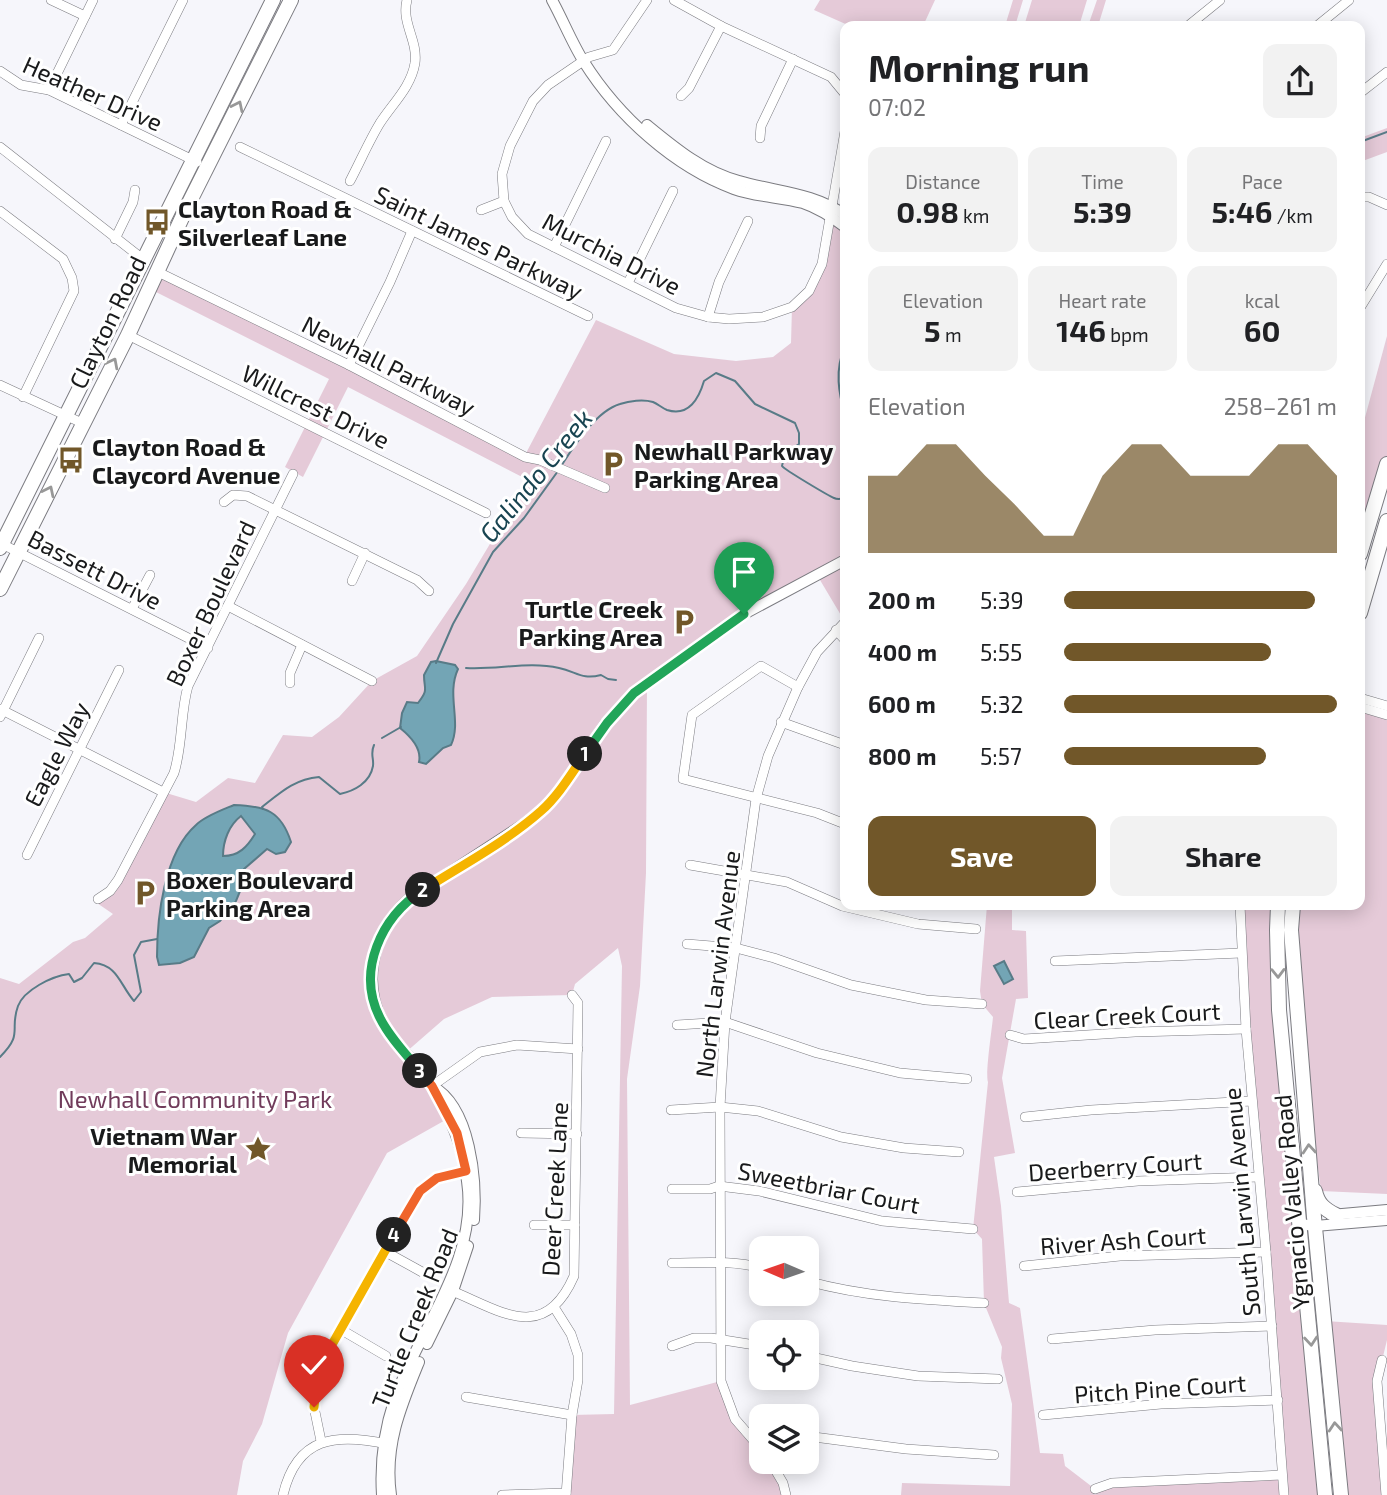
<!DOCTYPE html>
<meta charset="utf-8">
<style>
:root{--surface:#fff;--page:#f2f2f2;--text:#202124;--muted:#757577;--accent:#715729}
body{margin:0;font-family:"Exo 2",sans-serif;background:var(--page);color:var(--text);height:100vh;display:flex;flex-direction:column;font-size:26px;white-space:nowrap}
*{box-sizing:border-box;margin:0}
p{font-size:23px;color:var(--muted)}
.icon{flex:none;width:38px;height:38px;fill:none;stroke:currentColor;stroke-width:2;stroke-linecap:round;stroke-linejoin:round}
.map{position:relative;flex:1;overflow:hidden}
.sheet{position:absolute;left:840px;top:21px;width:525px;height:889px;display:flex;flex-direction:column;background:var(--surface);border-radius:14px;box-shadow:0 4px 18px #0003}
.sheet>*{flex:none}
.needle{width:46px;rotate:272deg}
.controls{position:absolute;left:749px;top:1236px;display:grid;gap:14px}
.controls a{display:grid;place-items:center;width:70px;height:70px;border-radius:14px;background:var(--surface);box-shadow:0 4px 18px #0003;font-size:35px}
.pin{position:absolute;display:grid;place-items:center;width:60px;height:60px;color:#fff;margin:-72px -30px;border-radius:50% 50% 50% 0;rotate:-45deg;box-shadow:0 0 7px #0007}
.pin .icon{rotate:45deg}
.km{position:absolute;width:35px;height:35px;margin:-18px;border-radius:50%;background:#222;color:#fff;font-size:19px;line-height:35px;text-align:center}
.round{display:grid;place-items:center;flex:none;width:74px;height:74px;border-radius:14px;background:var(--page)}
.overview{display:flex;align-items:center;justify-content:space-between;height:119px;padding:0 28px}
h1{font-size:38px;font-weight:700;line-height:52px}
.figures{display:grid;grid-template-columns:repeat(3,1fr);gap:10px;height:119px;padding:7px 28px}
.figures div{display:grid;align-content:center;border-radius:14px;background:var(--page);text-align:center}
.figures b{font-size:30px;font-weight:700}
.figures small{font-size:19px;font-weight:400}
.figures p{font-size:19px}
.chart{height:196px;padding:14px 28px}
.chart p{display:flex;justify-content:space-between}
.chart svg{width:100%;height:126px;margin-top:7px;fill:var(--accent);opacity:.7}
.button{display:flex;gap:14px;margin-top:auto;padding:14px 28px}
.button a{flex:1;height:80px;border-radius:14px;background:var(--accent);color:#fff;font-size:28px;font-weight:700;line-height:80px;text-align:center}
.button a+a{background:var(--page);color:var(--text)}
ul{padding:0 28px;list-style:none;font-size:23px}
li{display:grid;grid-template-columns:112px 84px 1fr;align-items:center;height:52px}
li i{height:18px;border-radius:9px;background:var(--accent)}
.map>svg:first-child{display:block}
</style>
<div class="map">
<svg width="1387" height="1495" viewBox="0 0 1387 1495">
<rect width="100%" height="100%" fill="#f6f6fb"/>
<g fill="#e5cad8">
<polygon points="820,0 935,0 923,26 850,26 814,10"/>
<polygon points="1013,0 1023,0 1015,26 1005,26"/>
<polygon points="1032,0 1087,0 1079,26 1024,26"/>
<polygon points="1097,0 1106,0 1098,26 1088,26"/>
<polygon points="1387,128 1387,152 1360,162 1360,138"/>
<path d="M831,217L845,227V622L817,575L781,593L647,684L646,873L640,986L627,1079L630,1405L721,1381L735,1419L761,1449V1461H770L786,1495H566L572,1415L614,1414L622,966L618,948L575,984L572,995L492,997L444,1019L405,1053L449,1118L387,1153L288,1333L262,1424L243,1461L237,1495H0V978L19,984L73,942L85,938L113,914L94,901L105,896L163,792L196,802L228,778L255,783L283,735L312,737L339,717L372,681L417,656L466,584L528,480L348,387L303,477L285,467L329,379L150,289L158,272L524,457L596,320L674,354L736,361L773,357L791,343L792,307C822,278 824,256 831,217Z"/>
<polygon points="1387,336 1387,464 1360,554 1360,436"/>
<polygon points="1360,707 1387,715 1387,1194 1321,1191 1299,1019 1293,905 1360,905"/>
<path d="M987,905H1012V930L1026,931L1028,998L1016,999L1002,1078L1015,1153L994,1157L1001,1206L1009,1303L1020,1308L1040,1453L1063,1454L1065,1466L1095,1489L1112,1483L1282,1475L1240,905H1278L1277,930L1325,1495H901L902,1483L1010,1486L1012,1404L1001,1358L1002,1347L984,1303L982,1239L973,1229L988,1082C985,1074 992,1029 993,1017L982,1004L980,991Z"/>
<polygon points="1325,1321 1387,1325 1387,1340 1377,1381 1386,1495 1341,1495"/>
</g>
<g fill="#73a5b5" stroke="#587b87" stroke-width="2" fill-rule="evenodd">
<path d="M436,661L455,665L458,669C446,695 462,722 451,745L443,748L426,764L419,762C422,748 410,736 400,728L402,713L407,702L418,703C429,689 424,690 424,675L431,662Z"/>
<path d="M234,805C266,806 281,811 291,842L285,852L276,854L267,849L244,869L245,879L236,901L220,921L209,928L194,957L180,963L159,965L157,957C157,917 164,853 196,825C205,816 222,810 234,805ZM241,816L255,834C247,847 239,856 223,856C223,841 229,825 241,816Z"/>
<polygon points="1004,961 1013,979 1004,984 994,966"/>
</g>
<g fill="none" stroke-linecap="round" stroke-linejoin="round">
<g stroke="#587b87" stroke-width="2">
<polyline points="1360,142 1387,132"/>
<path d="M845,347C834,370 839,393 845,417"/>
<path d="M561,466C574,446 596,411 620,404C629,401 643,399 653,402C658,404 662,408 667,410C689,417 699,398 704,381L716,373L735,381L755,404L795,423L799,433V444C790,450 784,455 782,466C785,470 829,496 834,498C838,500 841,499 845,498"/>
<polyline points="436,663 453,624 493,552 524,518 558,471"/>
<path d="M466,668C497,670 529,661 559,668C577,672 582,680 601,675L608,679L616,680"/>
<polyline points="382,738 401,727"/>
<path d="M263,809L262,807C281,792 295,779 319,777L340,794C354,791 370,783 373,766C374,758 370,754 374,745"/>
<path d="M0,1057C24,1033 9,1031 18,1006C24,990 52,976 69,974L74,982L82,978L94,963C118,965 120,985 134,1001L141,992L134,955L141,942L157,939"/>
</g>
<g stroke="#7b7b80" stroke-width="10">
<g id="minor">
<polyline points="51,0 85,16"/>
<polyline points="647,0 613,50 589,57 548,85 533,101 510,146 502,174 504,201 512,217 528,234 676,308 708,317 729,319 763,317 792,307 809,291 822,264 845,131"/>
<polyline points="674,0 721,26 831,77 845,94"/>
<polyline points="1188,26 1220,0"/>
<polyline points="1317,26 1349,0"/>
<polyline points="0,71 21,85 49,90 197,162"/>
<polyline points="49,90 93,0"/>
<polyline points="1360,93 1387,72"/>
<polyline points="681,96 689,88 721,26"/>
<polyline points="121,125 183,0"/>
<polyline points="760,138 761,126 793,59"/>
<polyline points="0,147 144,260"/>
<polyline points="240,147 588,316"/>
<path d="M350,181C360,162 369,141 380,123C393,103 411,87 415,63C418,40 401,23 407,0"/>
<polyline points="1360,197 1369,197 1387,205"/>
<polyline points="481,210 504,201"/>
<polyline points="0,211 63,259 72,278 74,291 23,397"/>
<polyline points="115,239 133,202 135,190"/>
<polyline points="554,247 606,141"/>
<polyline points="158,272 349,365 525,457 540,460 605,488"/>
<polyline points="628,283 673,191"/>
<polyline points="1360,308 1387,264"/>
<polyline points="708,317 719,282 748,221"/>
<polyline points="128,335 486,513"/>
<polyline points="349,365 390,282 412,231"/>
<polyline points="0,385 82,423"/>
<polyline points="224,502 233,495 247,496 417,580 429,591"/>
<polyline points="2,544 208,648"/>
<polyline points="352,581 365,553"/>
<polyline points="228,606 372,681"/>
<polyline points="132,609 150,575"/>
<polyline points="836,630 845,640"/>
<polyline points="290,683 290,673 302,645"/>
<polyline points="798,687 761,666 692,715 683,779 817,813 845,824"/>
<polyline points="1360,698 1387,706"/>
<polyline points="1360,707 1387,715"/>
<polyline points="0,709 163,792"/>
<polyline points="0,717 39,638"/>
<polyline points="781,722 845,745"/>
<polyline points="27,855 119,670"/>
<polyline points="690,865 787,882 842,906 918,924 976,929"/>
<path d="M98,899L110,891L118,880L174,773C183,744 180,714 188,686L293,474"/>
<polyline points="1240,905 1246,1029 1266,1252 1284,1495"/>
<polyline points="687,944 736,948 774,958 851,985 926,1000 982,1004"/>
<polyline points="1055,961 1241,953"/>
<polyline points="677,1025 725,1022 817,1053 900,1073 967,1079"/>
<polyline points="1010,1035 1024,1039 1135,1032 1246,1029"/>
<polyline points="432,1086 480,1052 517,1045 578,1049"/>
<polyline points="671,1110 720,1107 758,1111 841,1137 904,1148 959,1152"/>
<polyline points="1025,1117 1091,1110 1252,1101"/>
<polyline points="521,1133 577,1134"/>
<polyline points="672,1189 710,1189 719,1186 759,1191 882,1221 973,1229"/>
<polyline points="1017,1192 1138,1181 1258,1177"/>
<polyline points="534,1225 575,1225"/>
<polyline points="384,1251 422,1272"/>
<path d="M672,1263C702,1263 733,1260 761,1268"/>
<polyline points="1024,1266 1120,1256 1266,1252"/>
<path d="M807,1281C864,1297 924,1300 984,1303"/>
<path d="M447,1289C497,1308 543,1347 574,1276L578,1003L572,995"/>
<polyline points="554,1307 571,1334 578,1355 578,1380 572,1415 566,1495"/>
<polyline points="340,1329 386,1356"/>
<polyline points="1052,1339 1155,1330 1272,1326"/>
<polyline points="672,1346 694,1338 711,1338 761,1346"/>
<polyline points="807,1356 852,1366 918,1376 998,1379"/>
<polyline points="1382,1360 1377,1381 1386,1495"/>
<polyline points="466,1397 572,1415"/>
<polyline points="1043,1415 1161,1404 1278,1400"/>
<polyline points="807,1439 814,1437 906,1449 994,1455"/>
<polyline points="321,1441 314,1407 317,1379 325,1357 420,1191 437,1178 471,1170"/>
<polyline points="761,1449 735,1419 721,1381 720,1107 725,1022 756,799 768,756 798,687 817,652 845,622"/>
<polyline points="770,1461 783,1483 786,1495"/>
<polyline points="1095,1489 1112,1483 1282,1475"/>
<path d="M283,1495C297,1436 336,1433 388,1444"/>
<polyline points="502,1495 566,1493"/>
</g>
</g>
<g stroke="#7b7b80" stroke-width="12">
<g id="tertiary">
<path d="M552,0C563,20 572,43 584,62C618,116 674,167 734,189C756,197 781,197 803,203C818,208 832,217 845,227"/>
<path d="M647,125C675,148 704,172 739,181C776,192 812,192 845,215"/>
<path d="M432,1086C471,1107 477,1181 474,1220"/>
<polyline points="1331,1215 1387,1210"/>
<polyline points="1300,1224 1315,1226 1387,1220"/>
<polyline points="427,1344 453,1291 468,1246"/>
<path d="M382,1495C380,1463 384,1431 394,1401C418,1330 479,1261 467,1181C462,1142 451,1121 433,1087C423,1068 402,1052 390,1034C359,990 370,934 409,899L524,824L542,810L556,796L606,723L634,693L744,614L845,560"/>
<path d="M391,1495C384,1446 401,1406 419,1362"/>
</g>
</g>
<g stroke="#7b7b80" stroke-width="16">
<g id="primary">
<polyline points="0,548 273,0"/>
<polyline points="0,589 128,335 186,209 291,0"/>
</g>
</g>
<g stroke="#7b7b80" stroke-width="16">
<g id="trunk">
<polyline points="1360,554 1387,464"/>
<polyline points="1360,613 1387,521"/>
<polyline points="1278,905 1277,930 1279,1010 1325,1495"/>
<polyline points="1293,905 1291,930 1314,1217 1341,1495"/>
<path d="M1315,1191C1318,1204 1324,1209 1336,1215"/>
</g>
</g>
<use href="#minor" stroke="#fff" stroke-width="9"/>
<use href="#tertiary" stroke="#fff" stroke-width="10"/>
<use href="#primary" stroke="#fff" stroke-width="14"/>
<use href="#trunk" stroke="#fff" stroke-width="14"/>
</g>
<defs><path id="oneway-chevron" d="M-2-3.5L2.5 0L-2 3.5" fill="none" stroke-width="1.6" stroke-linecap="round" stroke-linejoin="round" transform="scale(1.75)"/></defs>
<g stroke="#989898">
<use href="#oneway-chevron" transform="translate(238 106) rotate(-64)"/>
<use href="#oneway-chevron" transform="translate(113 363) rotate(-63)"/>
<use href="#oneway-chevron" transform="translate(49 491) rotate(-64)"/>
<use href="#oneway-chevron" transform="translate(1278 973) rotate(89)"/>
<use href="#oneway-chevron" transform="translate(1309 1149) rotate(-95)"/>
<use href="#oneway-chevron" transform="translate(1311 1341) rotate(85)"/>
<use href="#oneway-chevron" transform="translate(1335 1427) rotate(-95)"/>
</g>
<g fill="none" stroke-linecap="round" stroke-linejoin="round">
<g stroke="#fff" stroke-width="14">
<polyline id="split-1" points="585,754 607,723 634,693 744,614"/>
</g>
<g stroke="#fff" stroke-width="14">
<path id="split-2" d="M423,890C462,865 506,842 541,811C559,795 571,774 585,754"/>
</g>
<g stroke="#fff" stroke-width="14">
<path id="split-3" d="M420,1071C406,1054 390,1038 380,1018C356,971 381,917 423,890"/>
</g>
<g stroke="#fff" stroke-width="14">
<polyline id="split-4" points="394,1235 420,1191 437,1178 466,1171 457,1133 432,1086 420,1071"/>
</g>
<g stroke="#fff" stroke-width="14">
<polyline id="split-5" points="314,1407 317,1379 325,1357 394,1235"/>
</g>
<use href="#split-1" stroke="#22a559" stroke-width="9"/>
<use href="#split-2" stroke="#f5b400" stroke-width="9"/>
<use href="#split-3" stroke="#22a559" stroke-width="9"/>
<use href="#split-4" stroke="#f0652b" stroke-width="9"/>
<use href="#split-5" stroke="#f5b400" stroke-width="9"/>
</g>
<defs>
<g id="bus-bare" transform="scale(2.1)"><path d="M-5-6H5V4H4V6H2V4H-2V6H-4V4H-5ZM-3.5-4V0h7V-4ZM-3.5 1.2v1.5H-2V1.2ZM2 1.2v1.5H3.5V1.2Z" fill="#715729" stroke="#fff" stroke-width="2.5" paint-order="stroke"/></g>
<g id="parking-bare" transform="scale(2.1)"><path d="M-3.5-5.5H1a3.5 3.5 0 0 1 0 7H-1V5.5H-3.5ZM-1-3.4V-.6H.8a1.4 1.4 0 0 0 0-2.8Z" fill="#715729" stroke="#fff" stroke-width="2.5" paint-order="stroke"/></g>
<g id="sight-bare" transform="scale(2.1)"><path d="M0-6L1.8-2.2L6-1.7L2.9 1.2L3.7 5.4L0 3.3L-3.7 5.4L-2.9 1.2L-6-1.7L-1.8-2.2Z" fill="#715729" stroke="#fff" stroke-width="2.5" paint-order="stroke"/></g>
</defs>
<g fill-rule="evenodd">
<use href="#bus-bare" x="157" y="222"/>
<use href="#bus-bare" x="71" y="460"/>
<use href="#parking-bare" x="613" y="464"/>
<use href="#parking-bare" x="684" y="622"/>
<use href="#parking-bare" x="145" y="893"/>
<use href="#sight-bare" x="258" y="1149"/>
</g>
<g text-anchor="middle" dominant-baseline="central" stroke-width="6" stroke-linejoin="round" paint-order="stroke">
<g font-size="24" fill="#191a1b" stroke="#fff">
<text transform="translate(93 93) rotate(24)">Heather Drive</text>
<text transform="translate(479 242) rotate(26)">Saint James Parkway</text>
<text transform="translate(612 253) rotate(27)">Murchia Drive</text>
<text transform="translate(107 322) rotate(-64)">Clayton Road</text>
<text transform="translate(389 365) rotate(27)">Newhall Parkway</text>
<text transform="translate(316 406) rotate(26)">Willcrest Drive</text>
<text transform="translate(95 569) rotate(27)">Bassett Drive</text>
<text transform="translate(210 603) rotate(-65)">Boxer Boulevard</text>
<text transform="translate(56 754) rotate(-63)">Eagle Way</text>
<text transform="translate(717 964) rotate(-83)">North Larwin Avenue</text>
<text transform="translate(1127 1015) rotate(-3)">Clear Creek Court</text>
<text transform="translate(1115 1166) rotate(-4)">Deerberry Court</text>
<text transform="translate(829 1187) rotate(11)">Sweetbriar Court</text>
<text transform="translate(554 1189) rotate(-87)">Deer Creek Lane</text>
<text transform="translate(1241 1202) rotate(-95)">South Larwin Avenue</text>
<text transform="translate(1291 1202) rotate(-95)">Ygnacio Valley Road</text>
<text transform="translate(1123 1240) rotate(-4)">River Ash Court</text>
<text transform="translate(414 1318) rotate(-68)">Turtle Creek Road</text>
<text transform="translate(1160 1388) rotate(-4)">Pitch Pine Court</text>
</g>
<g font-size="24" font-weight="bold" fill="#191a1b" stroke="#fff" text-anchor="start">
<text x="178" y="208">Clayton Road &amp;<tspan x="178" dy="28">Silverleaf Lane</tspan></text>
<text x="92" y="446">Clayton Road &amp;<tspan x="92" dy="28">Claycord Avenue</tspan></text>
<text x="634" y="450">Newhall Parkway<tspan x="634" dy="28">Parking Area</tspan></text>
<text x="663" y="608" text-anchor="end">Turtle Creek<tspan x="663" dy="28">Parking Area</tspan></text>
<text x="166" y="879">Boxer Boulevard<tspan x="166" dy="28">Parking Area</tspan></text>
<text x="237" y="1135" text-anchor="end">Vietnam War<tspan x="237" dy="28">Memorial</tspan></text>
</g>
<g font-size="24" fill="#713b5b" stroke="#fff">
<text x="195" y="1098">Newhall Community Park</text>
</g>
<g font-size="26" font-style="italic" fill="#184451" stroke="#fff">
<text transform="translate(535 475) rotate(-51)">Galindo Creek</text>
</g>
</g>
</svg>
<div class="controls">
<a><svg class="needle" viewBox="-14 -14 28 28"><path d="M0-13l5 13h-10z" fill="#e53935"/><path d="M0 13l5-13h-10z" fill="#757577"/></svg></a>
<a><svg class="icon" aria-label="locate" viewBox="0 0 24 24"><circle cx="12" cy="12" r="6"/><path d="M12 2v4M12 18v4M2 12h4M18 12h4"/></svg></a>
<a><svg class="icon" aria-label="layers" viewBox="0 0 24 24"><path d="M12 4l9 5-9 5-9-5zM3 14l9 5 9-5"/></svg></a>
</div>
<div class="pin" style="left:744px;top:614px;background:#1e9e55"><svg class="icon" aria-label="arrive" viewBox="0 0 24 24"><path d="M6 21V4h12l-3 4 3 4H6"/></svg></div>
<div class="pin" style="left:314px;top:1407px;background:#d93025"><svg class="icon" aria-label="check" viewBox="0 0 24 24"><path d="M5 12l5 5 9-10"/></svg></div>
<b class="km" style="left:585px;top:754px">1</b>
<b class="km" style="left:423px;top:890px">2</b>
<b class="km" style="left:420px;top:1071px">3</b>
<b class="km" style="left:394px;top:1235px">4</b>
<section class="sheet">
<div class="overview"><div><h1>Morning run</h1><p>07:02</p></div><a class="round"><svg class="icon" aria-label="share" viewBox="0 0 24 24"><path d="M12 15V3M7 8l5-5 5 5M5 13v7h14v-7"/></svg></a></div>
<div class="figures">
<div><p>Distance</p><b>0.98<small> km</small></b></div>
<div><p>Time</p><b>5:39</b></div>
<div><p>Pace</p><b>5:46<small> /km</small></b></div>
</div>
<div class="figures">
<div><p>Elevation</p><b>5<small> m</small></b></div>
<div><p>Heart rate</p><b>146<small> bpm</small></b></div>
<div><p>kcal</p><b>60</b></div>
</div>
<div class="chart"><p><span>Elevation</span>258–261 m</p>
<svg viewBox="0 0 160 44" preserveAspectRatio="none"><path d="M0 44V17L10 17L20 6L30 6L40 17L50 27L60 38L70 38L80 17L90 6L100 6L110 17L120 17L130 17L140 6L150 6L160 17V44z"/></svg>
</div>
<ul>
<li><b>200 m</b>5:39<i style="width:92%"></i></li>
<li><b>400 m</b>5:55<i style="width:76%"></i></li>
<li><b>600 m</b>5:32<i style="width:100%"></i></li>
<li><b>800 m</b>5:57<i style="width:74%"></i></li>
</ul>
<div class="button"><a>Save</a><a>Share</a></div>
</section>
</div>
